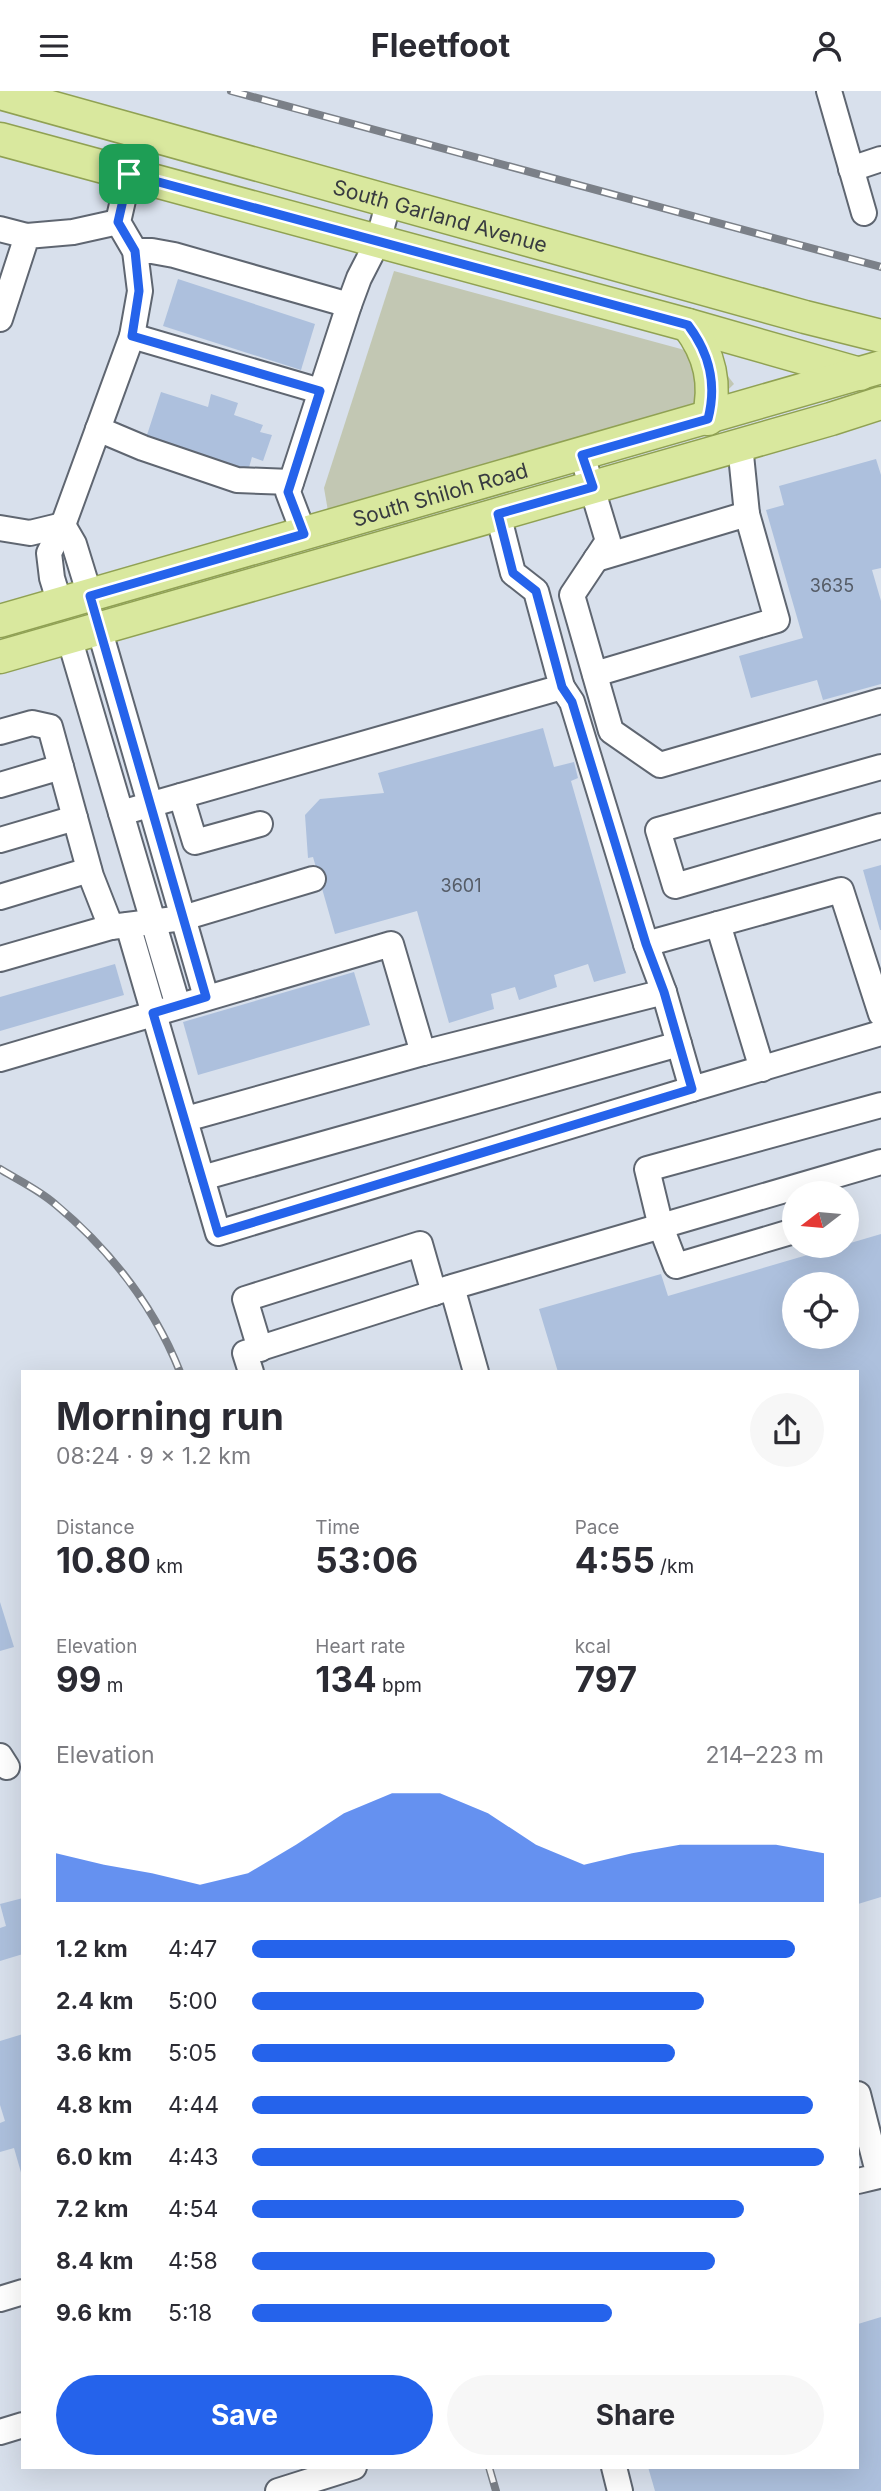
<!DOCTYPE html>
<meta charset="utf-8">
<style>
:root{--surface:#fff;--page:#f7f7f7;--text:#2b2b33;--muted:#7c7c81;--accent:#2563eb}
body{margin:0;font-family:Inter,sans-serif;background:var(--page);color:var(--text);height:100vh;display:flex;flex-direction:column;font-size:26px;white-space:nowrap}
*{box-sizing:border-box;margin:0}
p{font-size:23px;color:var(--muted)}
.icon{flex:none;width:38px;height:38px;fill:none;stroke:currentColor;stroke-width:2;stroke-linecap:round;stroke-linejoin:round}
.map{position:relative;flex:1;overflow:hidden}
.side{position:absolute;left:21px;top:1279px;width:838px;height:1099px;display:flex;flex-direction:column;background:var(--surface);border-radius:0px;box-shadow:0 7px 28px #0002}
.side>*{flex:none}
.needle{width:46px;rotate:254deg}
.controls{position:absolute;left:782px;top:1090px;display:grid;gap:14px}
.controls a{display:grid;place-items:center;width:77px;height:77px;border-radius:50%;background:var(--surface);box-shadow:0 7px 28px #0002;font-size:35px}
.pin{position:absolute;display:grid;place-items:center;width:60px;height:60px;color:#fff;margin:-30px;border-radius:14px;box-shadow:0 4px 10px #0006}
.round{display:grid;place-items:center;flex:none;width:74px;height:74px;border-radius:37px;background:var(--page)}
.summary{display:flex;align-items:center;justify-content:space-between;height:119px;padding:0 35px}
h1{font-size:38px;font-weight:700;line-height:52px}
.stats{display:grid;grid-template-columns:repeat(3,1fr);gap:10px;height:119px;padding:7px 35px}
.stats div{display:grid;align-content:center}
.stats b{font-size:35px;font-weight:700}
.stats small{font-size:19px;font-weight:400}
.stats p{font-size:19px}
.chart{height:196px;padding:14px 35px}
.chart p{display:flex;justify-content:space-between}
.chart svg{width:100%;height:126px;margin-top:7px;fill:var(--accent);opacity:.7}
.action{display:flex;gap:14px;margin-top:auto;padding:14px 35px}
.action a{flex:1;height:80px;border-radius:42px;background:var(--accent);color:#fff;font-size:28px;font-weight:700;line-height:80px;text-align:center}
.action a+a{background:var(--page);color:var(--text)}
ul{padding:0 35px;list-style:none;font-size:23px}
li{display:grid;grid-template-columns:112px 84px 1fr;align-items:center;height:52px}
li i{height:18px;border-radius:9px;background:var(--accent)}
header{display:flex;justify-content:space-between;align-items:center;height:91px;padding:0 35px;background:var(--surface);font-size:32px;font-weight:700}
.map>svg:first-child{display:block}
</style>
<header><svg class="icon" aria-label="menu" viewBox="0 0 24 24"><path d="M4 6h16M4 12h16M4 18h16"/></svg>Fleetfoot<svg class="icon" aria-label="person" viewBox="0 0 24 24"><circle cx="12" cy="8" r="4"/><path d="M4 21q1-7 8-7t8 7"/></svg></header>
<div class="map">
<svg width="881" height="2400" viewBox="0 0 881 2400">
<rect width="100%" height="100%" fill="#d8e0ec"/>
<polygon fill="#c2c7b3" points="394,180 714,267 734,293 708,318 329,426 324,397"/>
<g fill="#adc0dd" fill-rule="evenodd">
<polygon points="178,188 315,233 301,279 163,235"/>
<polygon points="161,301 208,316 211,303 238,312 234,324 263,334 260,341 272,344 263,370 252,366 248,380 146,347"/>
<polygon points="876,368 881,384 881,477 872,479 881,510 881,593 823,609 817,589 751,607 739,565 803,547 766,419 784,414 779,395"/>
<polygon points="543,637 554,676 574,671 578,687 571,690 626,882 594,891 588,873 554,884 557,896 519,909 515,896 491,903 494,918 449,932 417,820 335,843 313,766 308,767 305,724 320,708 384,702 378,682"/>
<polygon points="881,774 881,839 880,839 863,779"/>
<polygon points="115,873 124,904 0,940 0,906"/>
<polygon points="354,881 370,934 198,984 183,931"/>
<path d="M881,1143V1806L858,1813V1281H558L539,1218L661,1183L668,1205L838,1155H847V1153ZM794,1194H847V1246H794Z"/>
<polygon points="0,1511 14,1556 0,1560"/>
<polygon points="23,1807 23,1863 0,1870 0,1837 6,1835 0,1813"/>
<polygon points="23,1943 23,2085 22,2085 14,2057 0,2061 0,2032 5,2030 0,2014 0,1950"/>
<polygon points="881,2226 881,2400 655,2400 648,2376 858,2376 858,2233"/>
</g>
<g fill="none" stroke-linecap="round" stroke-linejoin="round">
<g stroke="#5f6671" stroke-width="28">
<g id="minor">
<polyline points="829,0 864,122"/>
<polyline points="851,78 881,68"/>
<polyline points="0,138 27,145"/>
<polyline points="135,160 152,160 174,164 349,214"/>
<polyline points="0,228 27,145 73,141 118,131"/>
<polyline points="132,245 320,300"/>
<polyline points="98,338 143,357 237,389 291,391"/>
<polyline points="740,354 747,423"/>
<polyline points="582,364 608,450 572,504 611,640 660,674 881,610"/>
<polyline points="63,434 74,453 90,505"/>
<polyline points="0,437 30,442 63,434"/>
<polyline points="304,443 288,401 349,214 359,187 378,150 389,110"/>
<polyline points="60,513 52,487 49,462 63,434 132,245 140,200 135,160 118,131 129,83 142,41"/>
<polyline points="99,537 206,906"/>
<polyline points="69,546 178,915"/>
<polyline points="595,583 777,529 747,423 596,468"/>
<polyline points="562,596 572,611 646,853 664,901 692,998 881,942"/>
<polyline points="0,641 32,632 50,636 91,785 111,836 183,827 313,788"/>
<polyline points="881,676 658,739 675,795 881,735"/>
<polyline points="0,694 61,676"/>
<polyline points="181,705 195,751 260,733"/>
<polyline points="121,722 562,596 536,500 513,482 498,423"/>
<polyline points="0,749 75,727"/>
<polyline points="0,806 89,779"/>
<polyline points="718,833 762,978"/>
<polyline points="128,834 218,1142 692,998"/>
<polyline points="646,853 841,799 881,923"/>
<polyline points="0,868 111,836"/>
<polyline points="0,968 391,853 423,962 664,901"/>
<polyline points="186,1028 423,962"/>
<polyline points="202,1087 679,953"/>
<polyline points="794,1140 676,1175 661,1136 647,1078 881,1014"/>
<polyline points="260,1258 245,1208 420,1153 434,1202"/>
<polyline points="251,1281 245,1262 449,1197"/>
<polyline points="476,1281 452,1196 881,1071"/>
<polyline points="0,1665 7,1676"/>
<polyline points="858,2003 879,2085 858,2090"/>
<polyline points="0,2208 23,2201"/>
<polyline points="0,2341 23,2334"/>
<polyline points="614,2376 620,2400"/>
<polyline points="278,2400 354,2376"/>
</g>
</g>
<g stroke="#90a153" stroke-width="35">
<g id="major">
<path id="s1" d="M0,2L805,226L881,245"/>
<polyline points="0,48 688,234 860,283"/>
<path d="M688,234C710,263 717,293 708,328"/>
<path id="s2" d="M0,530L881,276"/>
<polyline points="0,566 831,328 881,312"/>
</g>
</g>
<use href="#minor" stroke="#fff" stroke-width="24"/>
<use href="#major" stroke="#d9e89e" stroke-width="32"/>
<g stroke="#7b8088" stroke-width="8">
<g id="rail">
<polyline points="231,0 881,176"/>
<path d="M0,1078C18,1089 39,1099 55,1113C109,1158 154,1215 180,1281"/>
<polyline points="489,2376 496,2400"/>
</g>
</g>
<use href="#rail" stroke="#fff" stroke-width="5" stroke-dasharray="16" stroke-linecap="butt"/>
</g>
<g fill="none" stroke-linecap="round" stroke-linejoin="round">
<g stroke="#fff" stroke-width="14">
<path id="route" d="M129,83L688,234C710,263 717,293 708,328L582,364L593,396L498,423L513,482L536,500L562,596L572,611L646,853L664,901L692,998L218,1142L153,922L206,906L90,505L304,443L288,401L320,300L132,245L139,200L135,160L118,131Z"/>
</g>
<use href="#route" stroke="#2563eb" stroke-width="9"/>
</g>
<g text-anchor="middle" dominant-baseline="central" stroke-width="5" stroke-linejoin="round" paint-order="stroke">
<g font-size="18" fill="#555c67">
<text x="832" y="494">3635</text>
<text x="461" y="794">3601</text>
</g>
<g font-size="21" fill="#383b40" stroke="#fff">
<text stroke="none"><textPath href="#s1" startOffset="457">South Garland Avenue</textPath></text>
<text stroke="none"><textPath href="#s2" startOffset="458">South Shiloh Road</textPath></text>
</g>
</g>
</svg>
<div class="controls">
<a><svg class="needle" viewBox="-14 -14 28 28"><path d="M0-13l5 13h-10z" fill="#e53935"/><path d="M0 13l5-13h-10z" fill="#7c7c81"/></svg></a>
<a><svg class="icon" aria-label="locate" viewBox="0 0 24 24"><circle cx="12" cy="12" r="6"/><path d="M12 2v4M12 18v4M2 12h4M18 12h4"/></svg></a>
</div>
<div class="pin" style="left:129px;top:83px;background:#1e9e55"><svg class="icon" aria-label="arrive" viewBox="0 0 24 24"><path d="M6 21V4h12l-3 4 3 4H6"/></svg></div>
<section class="side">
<div class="summary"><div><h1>Morning run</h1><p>08:24 · 9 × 1.2 km</p></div><a class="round"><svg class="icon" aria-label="share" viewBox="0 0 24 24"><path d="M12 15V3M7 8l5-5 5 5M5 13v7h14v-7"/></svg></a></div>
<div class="stats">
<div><p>Distance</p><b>10.80<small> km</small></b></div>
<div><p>Time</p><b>53:06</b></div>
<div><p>Pace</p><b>4:55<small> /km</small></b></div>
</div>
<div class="stats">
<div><p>Elevation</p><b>99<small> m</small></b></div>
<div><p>Heart rate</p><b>134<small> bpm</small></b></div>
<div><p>kcal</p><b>797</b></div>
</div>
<div class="chart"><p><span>Elevation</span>214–223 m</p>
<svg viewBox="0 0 160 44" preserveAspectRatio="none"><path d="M0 44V27L10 31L20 34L30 38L40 34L50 24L60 13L70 6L80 6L90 13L100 24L110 31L120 27L130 24L140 24L150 24L160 27V44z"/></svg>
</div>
<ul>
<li><b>1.2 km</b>4:47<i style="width:95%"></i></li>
<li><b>2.4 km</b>5:00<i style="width:79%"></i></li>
<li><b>3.6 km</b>5:05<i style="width:74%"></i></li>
<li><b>4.8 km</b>4:44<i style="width:98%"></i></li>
<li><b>6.0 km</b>4:43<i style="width:100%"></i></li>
<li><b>7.2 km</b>4:54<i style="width:86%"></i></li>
<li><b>8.4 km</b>4:58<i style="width:81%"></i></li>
<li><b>9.6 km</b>5:18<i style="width:63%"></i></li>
</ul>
<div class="action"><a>Save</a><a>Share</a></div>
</section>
</div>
